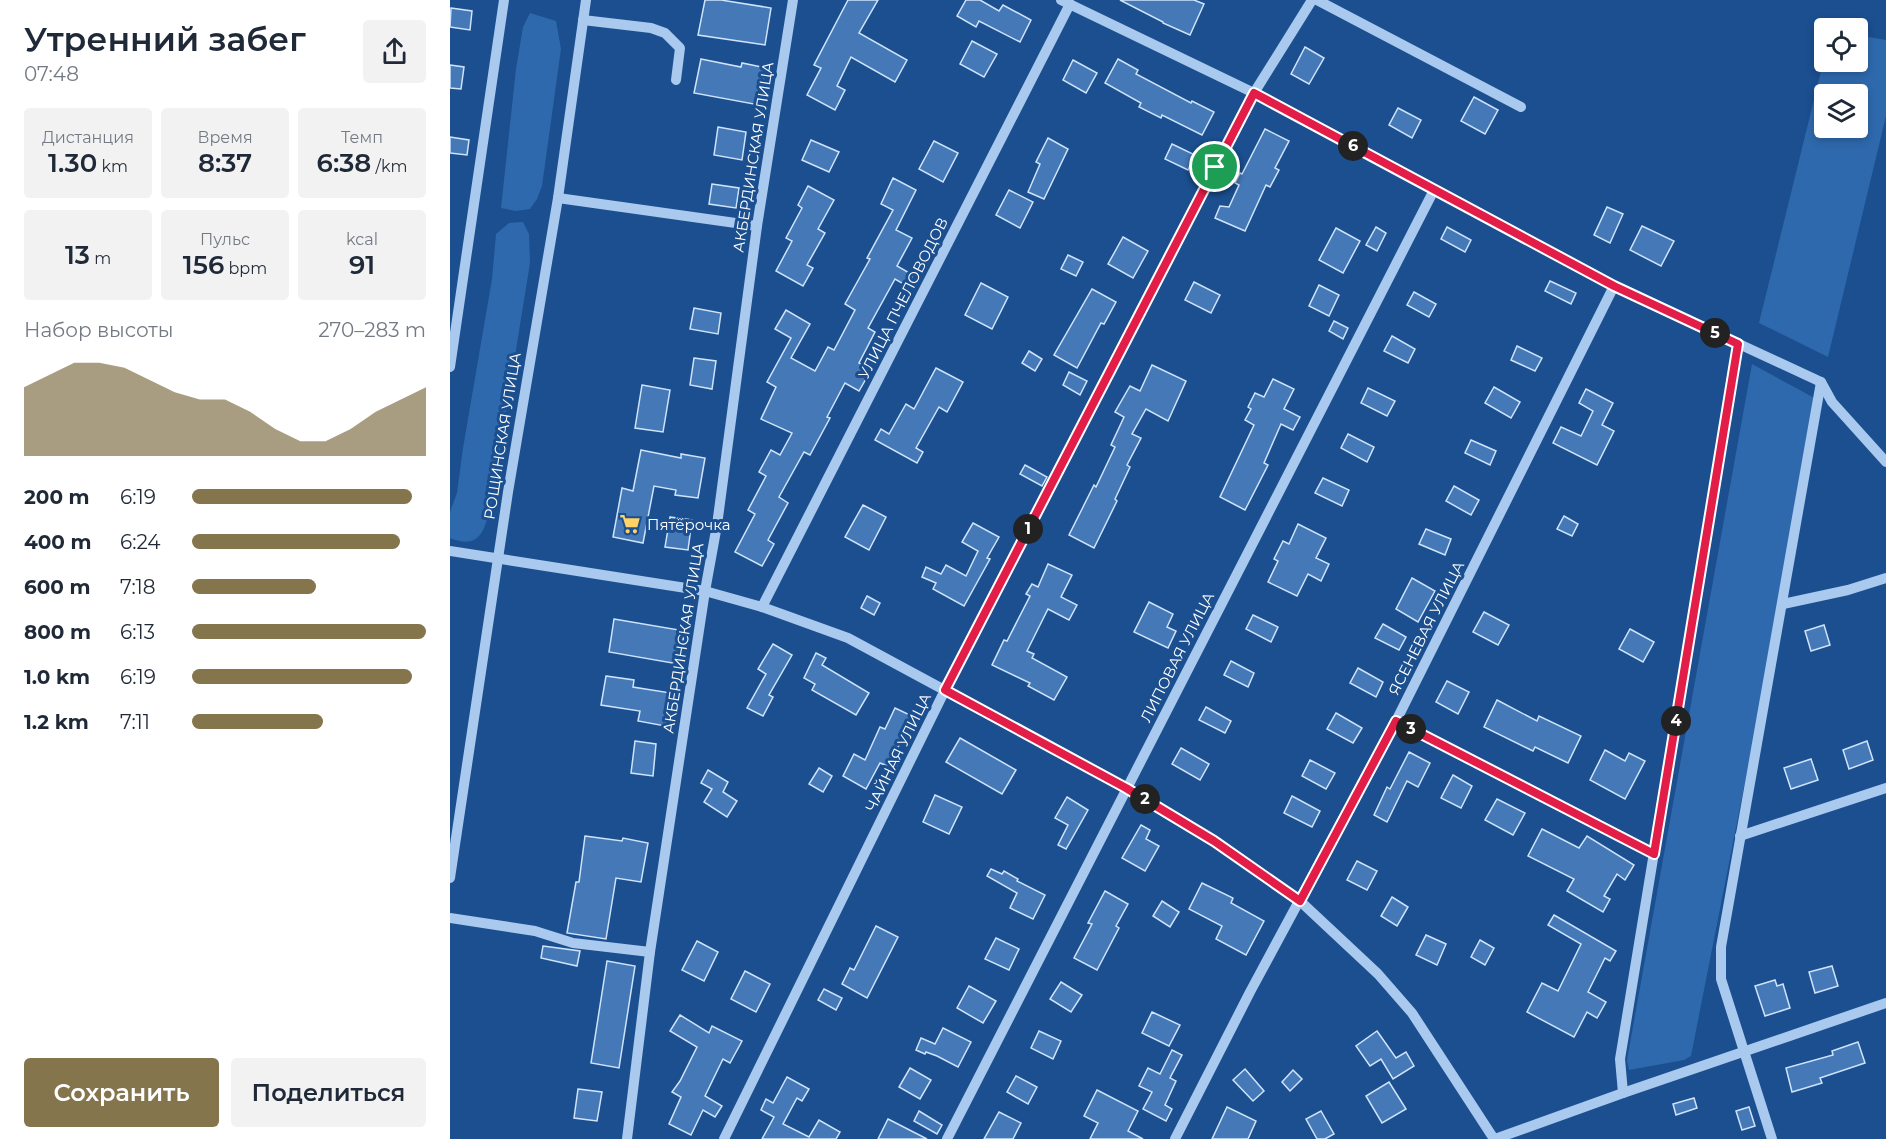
<!DOCTYPE html>
<html lang="ru">
<meta charset="utf-8">
<style>
:root{--surface:#fff;--page:#f2f2f3;--text:#1f2937;--muted:#747a83;--accent:#84754c}
body{margin:0;font-family:Montserrat,sans-serif;background:var(--page);color:var(--text);height:100vh;display:flex;flex-direction:column;font-size:22px;white-space:nowrap}
*{box-sizing:border-box;margin:0}
p{font-size:20px;color:var(--muted)}
.icon{flex:none;width:33px;height:33px;fill:none;stroke:currentColor;stroke-width:2;stroke-linecap:round;stroke-linejoin:round}
.map{position:relative;flex:1;overflow:hidden}
.panel{display:flex;flex-direction:column;background:var(--surface);width:450px}
.panel>*{flex:none}
.fabs{position:absolute;left:1364px;top:18px;display:grid;gap:12px}
.fabs a{display:grid;place-items:center;width:54px;height:54px;border-radius:6px;background:var(--surface);box-shadow:0 3px 9px #0003;font-size:30px}
.pin{position:absolute;display:grid;place-items:center;width:51px;height:51px;color:#fff;margin:-26px;border:3px solid #fff;border-radius:50%;box-shadow:0 2px 6px #0007}
.km{position:absolute;width:30px;height:30px;margin:-15px;border-radius:50%;background:#222;color:#fff;font-size:16px;line-height:30px;text-align:center}
.round{display:grid;place-items:center;flex:none;width:63px;height:63px;border-radius:6px;background:var(--page)}
.summary{display:flex;align-items:center;justify-content:space-between;height:102px;padding:0 24px}
h1{font-size:33px;font-weight:600;line-height:45px}
.figures{display:grid;grid-template-columns:repeat(3,1fr);gap:9px;height:102px;padding:6px 24px}
.figures div{display:grid;align-content:center;border-radius:6px;background:var(--page);text-align:center}
.figures b{font-size:26px;font-weight:600}
.figures small{font-size:16px;font-weight:400}
.figures p{font-size:16px}
.chart{height:168px;padding:12px 24px}
.chart p{display:flex;justify-content:space-between}
.chart svg{width:100%;height:108px;margin-top:6px;fill:var(--accent);opacity:.7}
.button{display:flex;gap:12px;margin-top:auto;padding:12px 24px}
.button a{flex:1;height:69px;border-radius:6px;background:var(--accent);color:#fff;font-size:24px;font-weight:600;line-height:69px;text-align:center}
.button a+a{background:var(--page);color:var(--text)}
ul{padding:0 24px;list-style:none;font-size:20px}
li{display:grid;grid-template-columns:96px 72px 1fr;align-items:center;height:45px}
li i{height:15px;border-radius:8px;background:var(--accent)}
main{display:flex;flex:1;min-height:0}
.map>svg:first-child{display:block}
</style>
<main>
<section class="panel">
<div class="summary"><div><h1>Утренний забег</h1><p>07:48</p></div><a class="round"><svg class="icon" aria-label="share" viewBox="0 0 24 24"><path d="M12 15V3M7 8l5-5 5 5M5 13v7h14v-7"/></svg></a></div>
<div class="figures">
<div><p>Дистанция</p><b>1.30<small> km</small></b></div>
<div><p>Время</p><b>8:37</b></div>
<div><p>Темп</p><b>6:38<small> /km</small></b></div>
</div>
<div class="figures">
<div><b>13<small> m</small></b></div>
<div><p>Пульс</p><b>156<small> bpm</small></b></div>
<div><p>kcal</p><b>91</b></div>
</div>
<div class="chart"><p><span>Набор высоты</span>270–283 m</p>
<svg viewBox="0 0 160 44" preserveAspectRatio="none"><path d="M0 44V16L10 11L20 6L30 6L40 8L50 13L60 18L70 21L80 21L90 26L100 33L110 38L120 38L130 33L140 26L150 21L160 16V44z"/></svg>
</div>
<ul>
<li><b>200 m</b>6:19<i style="width:94%"></i></li>
<li><b>400 m</b>6:24<i style="width:89%"></i></li>
<li><b>600 m</b>7:18<i style="width:53%"></i></li>
<li><b>800 m</b>6:13<i style="width:100%"></i></li>
<li><b>1.0 km</b>6:19<i style="width:94%"></i></li>
<li><b>1.2 km</b>7:11<i style="width:56%"></i></li>
</ul>
<div class="button"><a>Сохранить</a><a>Поделиться</a></div>
</section>
<div class="map">
<svg width="1436" height="1139" viewBox="0 0 1436 1139">
<rect width="100%" height="100%" fill="#1b4f8f"/>
<g fill="#2e69ad" fill-rule="evenodd">
<polygon points="80,13 106,21 111,49 92,186 87,199 80,209 66,211 51,208 66,69 73,27"/>
<path d="M1407,35L1436,40V116L1378,357L1309,323L1374,59V62H1407ZM1407,94V128H1374V94Z"/>
<path d="M73,222L79,234L80,263L41,505C35,528 31,551 0,538V512L7,493L13,448L42,279L46,234L59,223Z"/>
<polygon points="1302,364 1370,401 1241,1056 1234,1060 1179,1070 1177,1060"/>
</g>
<g fill="#4478b7" stroke="#cfe3fa" stroke-width="1.5">
<polygon points="255,0 271,0 321,8 315,45 248,35"/>
<polygon points="398,0 428,0 409,33 457,60 445,82 401,57 387,86 395,90 385,110 357,95 371,68 364,65"/>
<polygon points="516,0 530,0 549,11 553,5 581,20 570,42 529,21 526,27 507,16"/>
<polygon points="670,0 744,0 754,4 740,35 713,23 713,22"/>
<polygon points="1,8 22,11 20,30 0,27"/>
<polygon points="522,41 547,54 534,77 510,64"/>
<polygon points="855,47 874,58 859,84 841,74"/>
<polygon points="251,59 291,67 292,63 316,68 309,105 244,93"/>
<polygon points="668,59 688,70 686,74 741,103 742,101 764,112 752,135 712,115 711,118 689,107 691,103 655,83"/>
<polygon points="623,60 647,73 636,93 613,80"/>
<polygon points="0,65 14,67 11,89 0,88"/>
<polygon points="1024,97 1048,110 1035,134 1011,121"/>
<polygon points="948,108 971,120 962,138 939,125"/>
<polygon points="268,127 296,132 292,160 264,155"/>
<polygon points="815,129 839,141 825,168 829,170 820,187 816,185 795,231 765,218 770,206 779,207 789,185 785,183 790,173 792,174"/>
<polygon points="0,137 19,140 17,155 0,153"/>
<polygon points="598,138 618,149 594,199 578,192 590,164 586,162"/>
<polygon points="361,140 389,152 379,172 352,160"/>
<polygon points="484,141 508,153 493,182 469,169"/>
<polygon points="722,144 745,155 738,170 715,159"/>
<polygon points="443,178 466,190 446,230 462,238 447,266 463,275 457,286 445,279 418,328 425,332 409,363 421,370 409,391 395,383 377,417 380,418 360,455 354,452 329,497 338,503 318,540 324,544 312,566 285,552 305,514 298,510 316,476 309,472 321,450 330,455 342,433 311,419 326,387 317,382 341,338 325,329 336,310 360,324 341,358 365,371 378,347 384,350 405,310 395,304 420,259 417,258 443,210 431,204"/>
<polygon points="262,184 289,188 286,208 259,204"/>
<polygon points="358,186 384,200 368,229 375,233 357,265 363,268 353,286 326,271 342,241 336,238 352,208 348,205"/>
<polygon points="559,190 583,202 570,228 546,215"/>
<polygon points="1157,207 1173,214 1160,243 1144,235"/>
<polygon points="1192,226 1224,241 1211,266 1180,250"/>
<polygon points="926,227 936,233 927,251 916,245"/>
<polygon points="997,227 1021,240 1015,252 991,239"/>
<polygon points="886,228 910,241 893,273 869,260"/>
<polygon points="673,237 698,251 683,278 658,264"/>
<polygon points="618,255 633,262 626,276 611,269"/>
<polygon points="1100,281 1126,293 1121,304 1095,291"/>
<polygon points="744,282 770,295 761,313 735,300"/>
<polygon points="531,283 558,297 542,329 515,315"/>
<polygon points="869,285 889,295 879,316 859,306"/>
<polygon points="642,289 666,302 654,324 651,323 627,368 604,355"/>
<polygon points="964,292 986,304 979,317 957,305"/>
<polygon points="244,308 271,313 268,334 240,329"/>
<polygon points="884,321 898,328 893,339 879,331"/>
<polygon points="942,336 965,349 958,363 934,351"/>
<polygon points="1067,346 1092,358 1085,371 1061,360"/>
<polygon points="579,351 592,359 585,371 572,363"/>
<polygon points="244,358 266,361 262,389 240,385"/>
<polygon points="702,365 736,381 718,421 696,409 682,434 691,438 677,465 680,467 665,499 667,501 644,548 619,535 644,485 646,487 665,447 661,445 674,417 665,412 680,386 690,391"/>
<polygon points="486,368 513,382 497,412 489,407 466,448 473,452 467,463 425,440 431,429 439,434 456,404 464,409"/>
<polygon points="619,372 637,381 630,395 613,385"/>
<polygon points="823,379 844,389 834,409 850,417 843,430 831,424 814,463 818,465 795,510 770,497 804,425 795,420 801,409 798,407 805,393 814,397"/>
<polygon points="192,385 220,390 213,432 185,428"/>
<polygon points="1044,387 1070,402 1061,418 1035,403"/>
<polygon points="918,388 945,401 937,416 911,403"/>
<polygon points="1136,389 1163,403 1152,425 1164,431 1147,465 1103,443 1111,427 1131,436 1143,411 1129,403"/>
<polygon points="898,434 924,447 917,462 891,448"/>
<polygon points="1021,440 1046,451 1040,465 1015,453"/>
<polygon points="191,450 231,458 231,454 255,458 248,498 225,495 226,490 204,486 193,543 163,537 172,488 183,491"/>
<polygon points="575,465 597,477 592,486 570,474"/>
<polygon points="873,478 899,490 892,506 865,493"/>
<polygon points="1004,486 1029,500 1021,515 996,501"/>
<polygon points="413,505 436,517 419,550 395,537"/>
<polygon points="1114,516 1128,524 1122,536 1107,529"/>
<polygon points="220,517 242,520 238,550 215,547"/>
<polygon points="523,523 549,537 537,558 540,559 514,606 483,589 486,583 472,577 476,567 491,574 496,565 516,576 528,551 512,542"/>
<polygon points="848,524 876,538 866,558 879,564 871,581 858,574 847,596 818,582 828,561 824,559 833,541 839,544"/>
<polygon points="976,529 1001,539 995,555 969,544"/>
<polygon points="598,564 622,575 611,597 627,605 619,620 598,609 577,651 584,654 582,658 617,677 604,700 578,686 580,683 542,665 554,640 557,641 580,596 576,594 582,584 588,587"/>
<polygon points="962,578 985,591 968,622 946,609"/>
<polygon points="417,596 430,603 424,615 411,608"/>
<polygon points="699,602 723,614 717,627 726,631 718,648 684,632"/>
<polygon points="1034,612 1059,625 1048,645 1023,632"/>
<polygon points="803,615 828,627 821,642 796,629"/>
<polygon points="164,619 235,631 228,664 159,652"/>
<polygon points="933,624 956,637 949,650 925,638"/>
<polygon points="1374,625 1380,645 1361,651 1355,631"/>
<polygon points="1180,629 1204,642 1193,662 1169,649"/>
<polygon points="323,644 342,655 319,695 323,697 313,716 297,708 316,674 308,669"/>
<polygon points="366,653 376,658 372,665 419,693 406,715 362,690 365,684 354,678"/>
<polygon points="781,661 804,673 798,687 774,675"/>
<polygon points="908,668 933,682 926,697 900,683"/>
<polygon points="156,676 184,680 183,687 221,693 215,726 188,721 190,711 151,705"/>
<polygon points="997,681 1019,692 1008,714 986,702"/>
<polygon points="1047,700 1087,721 1089,716 1131,736 1118,763 1085,747 1083,751 1034,727"/>
<polygon points="756,707 781,721 775,733 749,720"/>
<polygon points="445,708 462,716 446,752 452,755 445,769 430,763 416,789 393,776 404,754 415,760 430,727 435,729"/>
<polygon points="886,713 912,728 903,743 877,729"/>
<polygon points="510,738 566,770 552,794 496,762"/>
<polygon points="185,741 206,744 203,776 181,773"/>
<polygon points="1417,741 1423,760 1399,769 1393,750"/>
<polygon points="731,748 759,764 750,780 722,764"/>
<polygon points="1155,750 1175,761 1179,753 1195,761 1175,799 1140,780"/>
<polygon points="959,752 980,763 968,787 957,781 937,822 924,815 937,787 940,789"/>
<polygon points="1361,759 1368,780 1341,789 1334,768"/>
<polygon points="860,760 885,773 876,789 852,776"/>
<polygon points="369,768 382,776 373,792 359,784"/>
<polygon points="258,770 278,782 273,792 287,801 277,817 254,802 262,789 251,783"/>
<polygon points="1003,775 1022,786 1011,808 991,798"/>
<polygon points="485,795 512,807 499,834 473,822"/>
<polygon points="842,796 870,811 862,827 834,813"/>
<polygon points="617,797 638,810 616,849 608,845 618,825 605,818"/>
<polygon points="1047,799 1075,813 1063,835 1035,820"/>
<polygon points="691,825 700,830 696,839 709,846 695,871 672,858"/>
<polygon points="1092,829 1129,848 1137,836 1184,865 1175,880 1167,874 1154,896 1160,899 1153,912 1117,891 1124,879 1078,856"/>
<polygon points="135,836 172,841 173,838 198,843 191,882 166,878 156,939 117,933 126,882 129,882"/>
<polygon points="907,861 927,871 917,890 897,880"/>
<polygon points="541,869 552,874 554,871 568,879 567,881 595,895 583,919 560,908 567,893 537,876"/>
<polygon points="752,883 783,898 781,903 814,921 796,955 766,939 772,926 739,909"/>
<polygon points="655,891 678,904 666,926 669,928 647,970 624,958 642,924 638,923"/>
<polygon points="942,897 958,907 947,926 931,916"/>
<polygon points="712,901 729,912 720,927 703,916"/>
<polygon points="1104,915 1166,951 1160,961 1155,958 1138,992 1156,1002 1147,1018 1137,1012 1124,1037 1077,1012 1092,983 1108,991 1131,944 1098,925"/>
<polygon points="426,926 448,937 417,998 392,984 400,968 404,970"/>
<polygon points="976,935 996,944 987,965 966,955"/>
<polygon points="546,938 569,949 559,970 535,959"/>
<polygon points="1030,940 1044,948 1035,965 1021,957"/>
<polygon points="247,941 268,952 254,981 232,970"/>
<polygon points="93,946 130,951 127,966 91,958"/>
<polygon points="157,961 185,966 169,1068 141,1063"/>
<polygon points="1382,966 1388,986 1365,993 1359,972"/>
<polygon points="295,971 320,984 306,1012 281,999"/>
<polygon points="1325,980 1327,986 1333,984 1340,1008 1315,1016 1305,986"/>
<polygon points="611,982 632,995 621,1012 600,999"/>
<polygon points="519,986 546,1001 533,1023 507,1008"/>
<polygon points="374,989 392,998 386,1010 368,1000"/>
<polygon points="702,1012 730,1025 719,1046 692,1033"/>
<polygon points="230,1015 259,1033 262,1026 292,1041 280,1063 273,1059 255,1096 272,1106 265,1117 253,1110 241,1135 219,1124 231,1097 222,1092 230,1081 247,1047 220,1031"/>
<polygon points="493,1028 521,1042 508,1067 487,1056 476,1052 475,1054 466,1050 471,1038 485,1044"/>
<polygon points="589,1031 611,1041 603,1059 581,1048"/>
<polygon points="927,1031 946,1058 956,1052 964,1066 943,1079 931,1059 920,1066 906,1046"/>
<polygon points="1408,1042 1415,1063 1370,1078 1372,1083 1342,1092 1336,1068 1383,1055 1382,1051"/>
<polygon points="722,1050 732,1055 720,1078 726,1081 715,1105 722,1109 716,1121 693,1109 702,1092 689,1086 698,1068 710,1074"/>
<polygon points="460,1068 481,1080 470,1099 449,1087"/>
<polygon points="795,1069 814,1091 803,1101 783,1080"/>
<polygon points="843,1070 852,1079 840,1091 832,1082"/>
<polygon points="566,1076 587,1087 578,1104 557,1092"/>
<polygon points="337,1077 359,1089 352,1101 347,1098 333,1124 359,1137 369,1120 390,1132 386,1139 312,1139 324,1117 311,1110 316,1099 323,1103"/>
<polygon points="939,1082 956,1109 932,1123 916,1096"/>
<polygon points="128,1089 152,1092 147,1121 124,1118"/>
<polygon points="647,1090 688,1111 678,1131 693,1139 640,1139 648,1123 634,1116"/>
<polygon points="1244,1098 1247,1108 1226,1115 1223,1104"/>
<polygon points="777,1107 806,1121 798,1139 762,1139"/>
<polygon points="1299,1107 1305,1126 1292,1130 1286,1111"/>
<polygon points="469,1111 492,1125 487,1134 464,1121"/>
<polygon points="871,1111 884,1134 875,1139 867,1139 856,1119"/>
<polygon points="549,1112 571,1123 563,1139 534,1139"/>
<polygon points="438,1119 477,1139 428,1139"/>
</g>
<g fill="none" stroke-linecap="round" stroke-linejoin="round">
<g stroke="#a9c9ee" stroke-width="10">
<polyline points="611,0 804,93 1164,286 1371,382 1382,402 1436,462"/>
<polyline points="867,0 1071,107"/>
<polyline points="133,20 201,28 215,33 230,48 226,80"/>
<polyline points="108,198 307,226"/>
<polyline points="0,367 54,0"/>
<polyline points="0,551 255,591 312,607 398,638 676,788 764,841 850,901 928,974 962,1013 1044,1139"/>
<polyline points="1333,604 1398,590 1436,578"/>
<polyline points="312,607 620,4"/>
<polyline points="946,721 1204,854"/>
<polyline points="1290,836 1436,788"/>
<polyline points="0,878 58,492 108,198 136,0"/>
<polyline points="0,918 85,931 123,943 200,952"/>
<polyline points="1173,1093 1170,1059 1288,343"/>
<polyline points="177,1139 200,952 255,591 267,525 307,226 343,0"/>
<polyline points="274,1139 495,690 804,93 862,0"/>
<polyline points="497,1139 984,190"/>
<polyline points="725,1139 800,992 946,721 1164,286"/>
<polyline points="1045,1139 1173,1093 1436,1003"/>
<polyline points="1322,1139 1271,979 1271,947 1371,382"/>
</g>
</g>
<g fill="none" stroke-linecap="round" stroke-linejoin="round">
<g stroke="#fff" stroke-width="12">
<polygon id="route" points="804,93 1164,286 1288,344 1204,854 946,721 850,901 764,841 676,788 495,690"/>
</g>
<use href="#route" stroke="#e11d48" stroke-width="8"/>
</g>
<defs>
<g id="supermarket-bare" transform="scale(1.62)"><path d="M-6-5.5h2.5l.6 2H6L4.5 2H-2.5L-4.4-4H-6ZM-1.5 3.2a1.3 1.3 0 1 0 .1 0ZM3 3.2a1.3 1.3 0 1 0 .1 0Z" fill="#ffd166" stroke="#1b4f8f" stroke-width="2.5" paint-order="stroke"/></g>
</defs>
<g fill-rule="evenodd">
<use href="#supermarket-bare" x="180" y="524"/>
</g>
<g text-anchor="middle" dominant-baseline="central" stroke-width="6" stroke-linejoin="round" paint-order="stroke">
<g font-size="15" fill="#fff" stroke="#1b4f8f">
<text transform="translate(303 157) rotate(-81)">АКБЕРДИНСКАЯ УЛИЦА</text>
<text transform="translate(453 298) rotate(-63)">УЛИЦА ПЧЕЛОВОДОВ</text>
<text transform="translate(52 436) rotate(-81)">РОЩИНСКАЯ УЛИЦА</text>
<text transform="translate(976 628) rotate(-63)">ЯСЕНЕВАЯ УЛИЦА</text>
<text transform="translate(233 638) rotate(-81)">АКБЕРДИНСКАЯ УЛИЦА</text>
<text transform="translate(727 657) rotate(-63)">ЛИПОВАЯ УЛИЦА</text>
<text transform="translate(448 752) rotate(-64)">ЧАЙНАЯ УЛИЦА</text>
</g>
<g font-size="15" fill="#fff" stroke="#1b4f8f" text-anchor="start">
<text x="197" y="524">Пятёрочка</text>
</g>
</g>
</svg>
<div class="fabs">
<a><svg class="icon" aria-label="locate" viewBox="0 0 24 24"><circle cx="12" cy="12" r="6"/><path d="M12 2v4M12 18v4M2 12h4M18 12h4"/></svg></a>
<a><svg class="icon" aria-label="layers" viewBox="0 0 24 24"><path d="M12 4l9 5-9 5-9-5zM3 14l9 5 9-5"/></svg></a>
</div>
<div class="pin" style="left:765px;top:167px;background:#1e9e55"><svg class="icon" aria-label="arrive" viewBox="0 0 24 24"><path d="M6 21V4h12l-3 4 3 4H6"/></svg></div>
<b class="km" style="left:578px;top:529px">1</b>
<b class="km" style="left:695px;top:799px">2</b>
<b class="km" style="left:961px;top:729px">3</b>
<b class="km" style="left:1226px;top:721px">4</b>
<b class="km" style="left:1265px;top:333px">5</b>
<b class="km" style="left:903px;top:146px">6</b>
</div>
</main>
